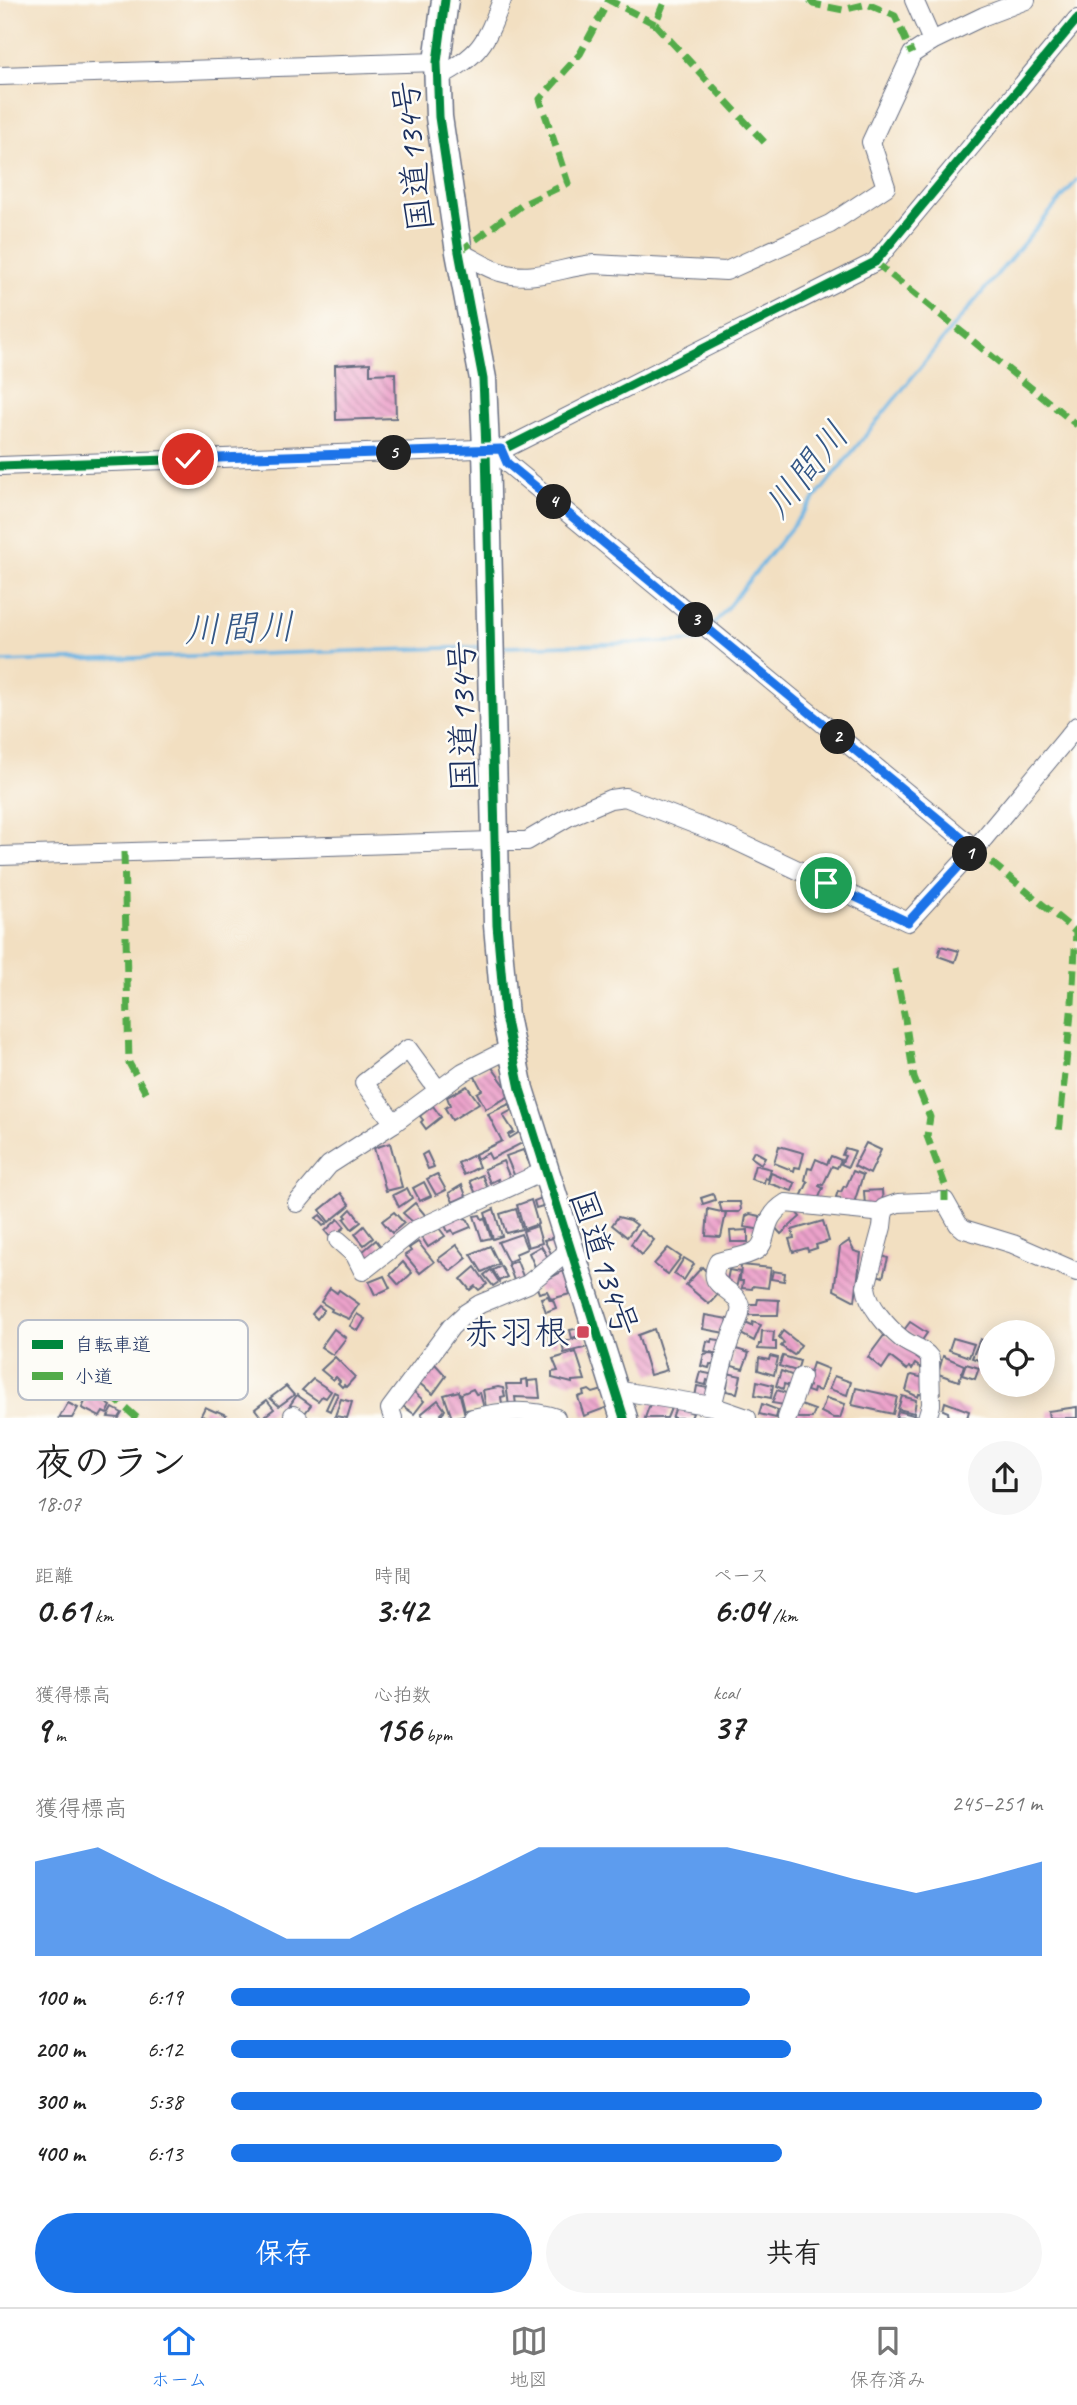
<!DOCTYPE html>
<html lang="ja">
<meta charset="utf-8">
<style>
:root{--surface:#fff;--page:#f6f6f6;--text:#222;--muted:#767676;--line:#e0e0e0;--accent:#1a73e8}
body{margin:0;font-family:Caveat,"Klee One",sans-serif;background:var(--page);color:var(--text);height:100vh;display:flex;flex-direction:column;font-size:26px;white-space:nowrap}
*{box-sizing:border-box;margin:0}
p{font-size:23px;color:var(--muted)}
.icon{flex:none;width:38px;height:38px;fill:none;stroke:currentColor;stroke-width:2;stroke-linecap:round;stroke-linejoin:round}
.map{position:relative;height:1418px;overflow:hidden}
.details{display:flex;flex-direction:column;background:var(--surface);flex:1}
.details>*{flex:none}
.controls{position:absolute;left:978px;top:1320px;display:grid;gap:14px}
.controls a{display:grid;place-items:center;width:77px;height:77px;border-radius:50%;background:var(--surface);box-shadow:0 4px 18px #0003;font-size:35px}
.pin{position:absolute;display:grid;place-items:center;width:60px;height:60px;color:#fff;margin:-30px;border:4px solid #fff;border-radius:50%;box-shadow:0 2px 7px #0007}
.km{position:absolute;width:35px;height:35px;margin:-18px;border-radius:50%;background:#222;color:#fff;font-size:19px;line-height:35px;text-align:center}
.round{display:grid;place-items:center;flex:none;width:74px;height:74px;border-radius:37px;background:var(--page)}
.head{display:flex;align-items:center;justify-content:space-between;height:119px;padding:0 35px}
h1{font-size:38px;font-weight:700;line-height:52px}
.metrics{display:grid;grid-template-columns:repeat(3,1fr);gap:10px;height:119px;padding:7px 35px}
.metrics div{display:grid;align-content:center}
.metrics b{font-size:35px;font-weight:700}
.metrics small{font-size:19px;font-weight:400}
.metrics p{font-size:19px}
.chart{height:196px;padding:14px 35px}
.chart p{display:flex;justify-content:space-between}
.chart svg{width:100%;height:126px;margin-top:7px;fill:var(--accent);opacity:.7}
.primary-button{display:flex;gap:14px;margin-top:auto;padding:14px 35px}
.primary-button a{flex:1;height:80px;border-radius:42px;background:var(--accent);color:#fff;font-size:28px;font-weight:700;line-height:80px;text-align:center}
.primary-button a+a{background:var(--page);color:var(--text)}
ul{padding:0 35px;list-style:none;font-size:23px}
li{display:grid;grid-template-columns:112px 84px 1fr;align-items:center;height:52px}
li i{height:18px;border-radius:9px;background:var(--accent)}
.tabs{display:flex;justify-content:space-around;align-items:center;height:98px;border-top:2px solid var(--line);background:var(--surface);font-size:19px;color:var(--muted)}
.tabs a{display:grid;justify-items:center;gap:4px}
.tabs .current{color:var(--accent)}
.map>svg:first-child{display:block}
</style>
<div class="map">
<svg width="1077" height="1418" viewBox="0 0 1077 1418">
<defs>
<pattern id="building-back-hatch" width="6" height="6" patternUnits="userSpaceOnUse" patternTransform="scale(1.75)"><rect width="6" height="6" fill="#eca2ca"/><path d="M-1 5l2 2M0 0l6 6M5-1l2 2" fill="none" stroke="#be84a7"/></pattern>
</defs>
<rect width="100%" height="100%" fill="#fdfcf7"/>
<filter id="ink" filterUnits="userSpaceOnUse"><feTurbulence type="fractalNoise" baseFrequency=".0143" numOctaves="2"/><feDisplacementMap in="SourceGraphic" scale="14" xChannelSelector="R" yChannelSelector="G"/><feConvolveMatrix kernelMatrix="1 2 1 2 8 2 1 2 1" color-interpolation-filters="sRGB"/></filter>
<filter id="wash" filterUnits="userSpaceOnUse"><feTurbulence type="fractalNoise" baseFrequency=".00686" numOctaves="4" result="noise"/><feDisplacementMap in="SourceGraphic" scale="28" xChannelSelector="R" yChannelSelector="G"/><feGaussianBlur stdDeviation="1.57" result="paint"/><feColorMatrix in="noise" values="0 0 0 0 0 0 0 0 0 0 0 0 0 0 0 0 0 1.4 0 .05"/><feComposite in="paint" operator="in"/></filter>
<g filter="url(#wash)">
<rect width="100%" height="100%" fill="#f2dfc1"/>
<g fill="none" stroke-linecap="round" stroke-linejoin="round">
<g stroke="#6db5e4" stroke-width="3.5">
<polyline points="714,624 947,334 1077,180"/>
<polyline points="505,647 700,641 707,633"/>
<polyline points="0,662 479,647"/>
</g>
</g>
<g id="blocks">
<g fill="url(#building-back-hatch)">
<polygon points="370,363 370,374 395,373 396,418 336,420 335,365"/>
<polygon points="941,946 959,951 955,962 938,956"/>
<polygon points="491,1066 506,1087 508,1097 486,1109 477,1093 482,1090 474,1075"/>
<polygon points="467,1086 479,1103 452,1120 445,1108 450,1105 447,1097"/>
<polygon points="509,1104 512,1110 503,1115 514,1132 508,1135 510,1138 523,1130 526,1141 491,1159 488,1153 477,1159 475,1154 502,1141 488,1114"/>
<polygon points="433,1106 441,1117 426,1129 421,1122 423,1120 420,1116"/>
<polygon points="390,1143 402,1187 386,1191 374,1148"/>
<polygon points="866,1143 881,1150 870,1174 854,1166"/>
<polygon points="779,1146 804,1153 800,1168 795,1167 794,1171 774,1163"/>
<polygon points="845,1148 855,1151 848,1167 841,1164 845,1156 842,1155"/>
<polygon points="523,1150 533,1171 515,1177 506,1156"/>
<polygon points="754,1151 765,1157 761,1164 751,1157"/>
<polygon points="427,1152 434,1167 428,1169 422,1155"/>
<polygon points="474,1155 479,1167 464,1175 458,1163"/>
<polygon points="831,1156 841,1160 837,1168 832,1166 823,1185 820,1184 819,1186 823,1188 817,1202 801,1197 808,1182 805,1180 808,1168 812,1169 816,1159 827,1164"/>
<polygon points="503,1161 510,1178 499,1183 498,1179 490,1183 484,1169"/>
<polygon points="755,1165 771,1169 768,1179 765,1178 764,1183 751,1179"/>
<polygon points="853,1171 863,1175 853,1206 839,1201 840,1198 836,1197 838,1191 841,1192 844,1186 846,1187"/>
<polygon points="771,1173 795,1183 792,1191 768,1183"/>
<polygon points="437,1174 446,1190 436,1195 427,1179"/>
<polygon points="482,1175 488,1189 476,1194 470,1181"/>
<polygon points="424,1182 431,1196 420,1201 413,1188"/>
<polygon points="462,1185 466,1196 453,1202 449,1193"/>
<polygon points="407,1188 412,1198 399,1207 393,1195"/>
<polygon points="882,1190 883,1205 865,1206 864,1191"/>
<polygon points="341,1193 350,1205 329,1222 320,1210"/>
<polygon points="713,1194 715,1200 703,1204 701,1198"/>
<polygon points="544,1197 546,1205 536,1208 534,1201"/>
<polygon points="531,1200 538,1224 524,1229 517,1205"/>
<polygon points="719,1202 740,1202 741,1210 739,1212 722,1212"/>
<polygon points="415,1203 426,1216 415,1224 403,1213"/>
<polygon points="792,1207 800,1217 781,1234 772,1224"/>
<polygon points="351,1209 361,1222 352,1229 344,1219 347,1217 345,1215"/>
<polygon points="494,1209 502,1236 493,1239 485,1213"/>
<polygon points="516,1209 522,1229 506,1233 500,1214"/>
<polygon points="708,1209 726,1213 721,1237 706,1236"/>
<polygon points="394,1212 404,1223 392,1233 382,1221"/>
<polygon points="750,1214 760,1216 760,1219 763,1220 762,1230 744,1227 746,1216"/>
<polygon points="320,1215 327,1223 323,1226 316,1218"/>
<polygon points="460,1215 462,1219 465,1218 468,1220 471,1227 454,1234 452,1230 448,1232 444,1223"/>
<polygon points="480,1215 482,1219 485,1218 491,1238 482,1240 474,1216"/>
<polygon points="618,1217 630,1220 637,1225 627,1237 612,1225"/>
<polygon points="338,1219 345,1227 331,1238 325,1231"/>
<polygon points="823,1221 829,1241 816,1245 817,1248 808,1251 807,1248 793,1252 789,1239 794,1238 792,1230"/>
<polygon points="364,1226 373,1238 364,1245 355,1234"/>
<polygon points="537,1226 542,1243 528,1247 523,1231"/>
<polygon points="439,1228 445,1236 428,1247 421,1236 433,1229 435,1231"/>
<polygon points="641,1230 654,1240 642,1255 631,1244"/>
<polygon points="748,1230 748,1242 731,1242 730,1231"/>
<polygon points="521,1234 527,1249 515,1254 517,1258 508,1262 498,1242"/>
<polygon points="556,1237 561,1253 554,1259 544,1240"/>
<polygon points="376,1240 382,1248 368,1259 362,1252"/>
<polygon points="849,1241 854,1251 861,1253 855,1301 834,1290 840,1247"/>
<polygon points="418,1242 434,1262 420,1273 405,1255 411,1251 409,1248"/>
<polygon points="457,1245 467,1258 451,1271 438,1259"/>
<polygon points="490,1246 499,1264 482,1272 471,1254"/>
<polygon points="541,1246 550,1261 536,1269 529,1253"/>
<polygon points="668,1248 681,1257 668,1274 654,1264"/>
<polygon points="880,1255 888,1258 883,1277 874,1274"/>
<polygon points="684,1258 694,1264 684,1280 674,1274"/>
<polygon points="517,1261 524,1279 515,1283 508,1264"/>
<polygon points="403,1262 412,1273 399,1285 390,1275"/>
<polygon points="741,1265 771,1268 768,1288 753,1286 752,1289 742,1288 743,1281 740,1281"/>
<polygon points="501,1266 507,1277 499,1281 493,1270"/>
<polygon points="475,1267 487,1284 479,1290 475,1286 470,1290 461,1279"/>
<polygon points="702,1267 712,1277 720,1292 709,1304 686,1285"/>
<polygon points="491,1270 499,1282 493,1286 484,1275"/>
<polygon points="729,1270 740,1272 736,1288 726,1286"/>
<polygon points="563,1271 569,1284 567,1285 570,1294 551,1299 547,1291 539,1293 536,1285"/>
<polygon points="773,1271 785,1273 784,1281 771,1279"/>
<polygon points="384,1276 390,1288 375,1295 369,1282"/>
<polygon points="330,1288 337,1293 339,1290 359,1304 349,1319 331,1311 332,1309 321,1302"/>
<polygon points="548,1296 550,1300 553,1300 556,1308 546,1312 541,1298"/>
<polygon points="758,1299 779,1300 778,1315 746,1315 747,1304 757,1304"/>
<polygon points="319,1306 324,1310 317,1319 312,1314"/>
<polygon points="357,1314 365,1319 358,1331 350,1326"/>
<polygon points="705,1315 728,1319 725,1333 703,1329"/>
<polygon points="743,1322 752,1326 753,1322 761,1325 754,1341 739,1333"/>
<polygon points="910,1322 927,1333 921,1342 904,1330"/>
<polygon points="580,1328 582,1335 572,1338 570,1330"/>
<polygon points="334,1329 346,1338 333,1355 321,1347"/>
<polygon points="654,1329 667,1370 650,1375 638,1335"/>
<polygon points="762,1331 774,1332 773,1342 776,1342 776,1350 758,1349 759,1344 761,1344"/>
<polygon points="783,1331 801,1345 794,1355 781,1346 784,1343 779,1337"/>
<polygon points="885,1334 920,1357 924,1370 915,1364 912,1369 909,1367 907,1370 890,1357 882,1369 868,1357"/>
<polygon points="549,1336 557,1338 557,1344 551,1345"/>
<polygon points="585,1336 588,1347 564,1353 562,1342"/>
<polygon points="953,1338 974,1344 969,1357 949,1350"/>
<polygon points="712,1339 720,1340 719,1344 722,1345 719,1354 705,1351 707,1341 711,1342"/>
<polygon points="980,1339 990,1343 986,1355 983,1354 981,1361 972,1358"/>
<polygon points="733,1348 749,1353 743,1369 732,1366"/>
<polygon points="576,1352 585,1380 572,1381 572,1383 552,1378 552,1372 558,1371 553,1359"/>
<polygon points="710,1353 715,1354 714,1358 719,1359 717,1365 710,1364 709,1368 701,1366 704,1354"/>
<polygon points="770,1356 778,1358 774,1375 758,1370 759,1358 769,1360"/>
<polygon points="783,1356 800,1361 797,1371 779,1366"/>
<polygon points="943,1356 964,1365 959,1381 938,1374"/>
<polygon points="335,1357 355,1377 346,1387 344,1385 342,1387 338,1383 340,1381 336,1377 333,1380 321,1370"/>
<polygon points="813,1363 828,1369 820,1391 814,1389 813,1393 807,1391 809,1386 806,1385"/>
<polygon points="435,1364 446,1376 433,1394 419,1383"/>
<polygon points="966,1364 979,1368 975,1379 962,1375"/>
<polygon points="781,1371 794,1376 791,1386 784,1384 783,1389 776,1386"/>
<polygon points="700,1372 715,1375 713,1382 707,1380 706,1385 697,1383"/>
<polygon points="727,1373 741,1376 737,1393 726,1391 728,1381 725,1380"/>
<polygon points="912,1375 924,1378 925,1395 919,1394 918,1397 906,1391 910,1376"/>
<polygon points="834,1376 851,1382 847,1395 829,1389"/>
<polygon points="313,1379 331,1391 326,1398 322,1396 318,1401 302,1390"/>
<polygon points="527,1379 528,1388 528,1381 538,1380 540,1398 515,1397 516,1405 509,1406 506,1384 521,1384 521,1380"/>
<polygon points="757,1381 773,1385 771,1398 755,1395"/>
<polygon points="286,1386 294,1395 279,1406 270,1398"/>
<polygon points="697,1386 708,1388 709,1400 695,1397"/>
<polygon points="498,1387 503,1388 505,1396 501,1397 502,1404 486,1408 483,1390"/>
<polygon points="856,1388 897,1397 893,1414 852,1405"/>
<polygon points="473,1389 476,1394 480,1393 484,1408 465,1410 461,1394"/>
<polygon points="412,1390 424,1401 414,1414 400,1404"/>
<polygon points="589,1390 593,1393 603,1390 608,1407 584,1416 578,1397 584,1395 583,1392"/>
<polygon points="777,1390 789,1394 784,1405 772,1403"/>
<polygon points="459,1391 465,1415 452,1418 444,1395"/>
<polygon points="334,1392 338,1394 330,1411 326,1409"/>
<polygon points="89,1393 111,1406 107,1414 103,1412 100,1417 82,1408"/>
<polygon points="297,1395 311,1405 305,1413 290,1405"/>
<polygon points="902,1396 916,1400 914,1413 898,1409"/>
<polygon points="826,1398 845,1404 840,1418 833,1418 821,1412"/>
<polygon points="341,1399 352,1402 347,1418 335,1416"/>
<polygon points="267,1400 274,1409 262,1418 255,1409"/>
<polygon points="438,1400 445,1410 441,1414 444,1418 424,1418 421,1414"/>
<polygon points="651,1401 672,1406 667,1418 645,1418"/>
<polygon points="945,1402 969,1411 967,1418 949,1418 948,1412 943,1410"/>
<polygon points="68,1403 78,1408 72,1418 59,1418"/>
<polygon points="762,1404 778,1410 776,1418 759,1414"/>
<polygon points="798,1404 815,1410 812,1418 794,1418"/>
<polygon points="205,1407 216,1412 217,1411 226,1415 224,1418 206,1418 201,1415"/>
<polygon points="676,1407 693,1413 691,1418 672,1418"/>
<polygon points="1077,1407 1077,1418 1049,1418 1048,1411"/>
<polygon points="113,1408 122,1413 119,1418 108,1417"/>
<polygon points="898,1411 921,1417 921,1418 896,1418"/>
</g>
</g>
</g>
<g filter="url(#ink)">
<use href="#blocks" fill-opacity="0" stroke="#666d81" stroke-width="2"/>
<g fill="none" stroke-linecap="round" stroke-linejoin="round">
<g stroke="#666d81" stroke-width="20">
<g id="minor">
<polyline points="914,0 932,41"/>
<polyline points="0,76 437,62"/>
<path d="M437,78C480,55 485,45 502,0"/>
<path d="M459,252C473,258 486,268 500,272C533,283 561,267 594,264L726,271L830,224L886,187L871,142L912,54L932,41L984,16L1026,0"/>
<polyline points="501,449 507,463 975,849"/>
<polyline points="0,466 506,448 875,262 1077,19"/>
<polyline points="0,856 493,841 527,841 568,817 610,799 625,797 730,838 908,922 975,849 1077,726"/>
<polyline points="394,1123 364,1083 408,1049 438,1090"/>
<polyline points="297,1203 329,1165 394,1123 463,1072 511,1048"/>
<polyline points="338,1240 355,1255 363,1271 415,1230 545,1171"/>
<polyline points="615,1390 712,1406 747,1418"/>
<path d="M712,1406C719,1382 723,1355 733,1332C736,1324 742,1314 740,1306C735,1286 704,1289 718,1262C730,1258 747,1257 757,1250C770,1240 760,1219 786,1203L884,1213"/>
<polyline points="293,1415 298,1418"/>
<polyline points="393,1418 390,1409 451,1327 466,1313 480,1304 528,1284 561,1257 572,1254"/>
<path d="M473,1418C500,1411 529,1408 556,1418"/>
<polyline points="787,1418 801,1377"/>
<path d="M927,1418L931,1405L930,1358C923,1348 911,1346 902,1339C887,1327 868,1305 866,1287L882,1227L884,1208L898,1203L945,1201L958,1224L964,1229L1013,1244L1077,1272"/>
</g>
</g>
<g stroke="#666d81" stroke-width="29">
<polyline id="highway" points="445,0 437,62 439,117 459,252 483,379 486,449 497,925 505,1016 520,1089 624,1418"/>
</g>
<use href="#minor" stroke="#fff" stroke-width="18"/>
<use href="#highway" stroke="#fff" stroke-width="26"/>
<g stroke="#52ab49" stroke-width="7" stroke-dasharray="14 7" stroke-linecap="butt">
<polyline points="810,0 813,4 843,10 867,4 895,16 912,54"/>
<polyline points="655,24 765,143"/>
<polyline points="459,252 522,205 568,183 540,99 580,54 609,0 655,24 665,0"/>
<polyline points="875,262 1077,425"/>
<polyline points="975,849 1076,932 1072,1003 1059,1133"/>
<polyline points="124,852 129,1063 147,1095"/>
<polyline points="895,969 905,1019 914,1078 930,1117 927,1136 945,1185 945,1201"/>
<polyline points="137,1418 112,1396 143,1352"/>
</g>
<g stroke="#fdfcf7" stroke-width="13">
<g id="cycleway">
<polyline points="445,0 437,62 439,117 459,252 483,379 486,449 497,925 505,1016 520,1089 624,1418"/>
<polyline points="0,466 506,448 875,262 1077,19"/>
</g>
</g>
<use href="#cycleway" stroke="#00873e" stroke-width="9"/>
</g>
</g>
<g fill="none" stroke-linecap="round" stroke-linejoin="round" filter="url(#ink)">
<g stroke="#fff" stroke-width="14">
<polyline id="route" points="188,459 501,449 507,463 975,849 908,922 826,883"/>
</g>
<use href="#route" stroke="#1a73e8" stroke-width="9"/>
</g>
<rect fill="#d1495b" stroke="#fdfcf7" stroke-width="2.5" x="576" y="1325" width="14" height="14" rx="3.5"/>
<g text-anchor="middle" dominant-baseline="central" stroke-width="5" stroke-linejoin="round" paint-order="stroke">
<g font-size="35" fill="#1b2f5e" stroke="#fdfcf7">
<text transform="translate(413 156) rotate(-96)">国道134号</text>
<text transform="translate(463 716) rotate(-91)">国道134号</text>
<text transform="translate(604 1263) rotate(72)">国道134号</text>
</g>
<g font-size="35" fill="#1b2f5e" stroke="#fdfcf7" text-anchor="end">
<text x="569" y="1332">赤羽根</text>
</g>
<g font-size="37" font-style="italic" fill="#345786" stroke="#fdfcf7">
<text transform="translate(806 470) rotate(-51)">川間川</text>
<text transform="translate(239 628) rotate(-2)">川間川</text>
</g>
</g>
<rect x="18" y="1320" width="230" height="80" rx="10" fill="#fdfcf7" stroke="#b9bec9" stroke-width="2"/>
<rect x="32" y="1340" width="31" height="9" fill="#00873e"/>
<rect x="32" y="1372" width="31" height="8" fill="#52ab49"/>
<g font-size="19" fill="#1b2f5e">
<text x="75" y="1351">自転車道</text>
<text x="75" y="1383">小道</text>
</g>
</svg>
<div class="controls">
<a><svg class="icon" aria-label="locate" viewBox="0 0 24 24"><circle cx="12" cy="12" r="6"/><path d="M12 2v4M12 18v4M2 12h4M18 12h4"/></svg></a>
</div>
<div class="pin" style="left:826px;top:883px;background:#1e9e55"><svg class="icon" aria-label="arrive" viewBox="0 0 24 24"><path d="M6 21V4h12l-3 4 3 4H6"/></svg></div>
<div class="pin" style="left:188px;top:459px;background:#d93025"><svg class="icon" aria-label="check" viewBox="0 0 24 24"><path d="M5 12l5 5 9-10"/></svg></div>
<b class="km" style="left:970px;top:854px">1</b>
<b class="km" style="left:838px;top:737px">2</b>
<b class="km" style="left:696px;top:620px">3</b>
<b class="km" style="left:554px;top:502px">4</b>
<b class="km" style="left:394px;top:453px">5</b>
</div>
<section class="details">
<div class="head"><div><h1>夜のラン</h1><p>18:07</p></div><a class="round"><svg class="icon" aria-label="share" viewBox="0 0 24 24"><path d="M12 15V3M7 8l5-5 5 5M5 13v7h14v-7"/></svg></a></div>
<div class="metrics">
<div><p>距離</p><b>0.61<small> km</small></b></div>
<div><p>時間</p><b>3:42</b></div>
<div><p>ペース</p><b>6:04<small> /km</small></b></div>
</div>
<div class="metrics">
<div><p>獲得標高</p><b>9<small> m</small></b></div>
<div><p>心拍数</p><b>156<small> bpm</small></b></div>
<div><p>kcal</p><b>37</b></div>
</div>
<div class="chart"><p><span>獲得標高</span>245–251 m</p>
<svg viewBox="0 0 160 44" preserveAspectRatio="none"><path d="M0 44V11L10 6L20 17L30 27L40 38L50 38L60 27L70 17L80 6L90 6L100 6L110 6L120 11L130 17L140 22L150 17L160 11V44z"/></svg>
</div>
<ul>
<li><b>100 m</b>6:19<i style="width:64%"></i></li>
<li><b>200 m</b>6:12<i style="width:69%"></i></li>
<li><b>300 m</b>5:38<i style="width:100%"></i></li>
<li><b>400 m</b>6:13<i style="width:68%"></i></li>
</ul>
<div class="primary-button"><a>保存</a><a>共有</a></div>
</section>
<nav class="tabs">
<a class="current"><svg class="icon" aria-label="home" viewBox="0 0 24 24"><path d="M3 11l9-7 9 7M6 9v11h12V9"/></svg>ホーム</a>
<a><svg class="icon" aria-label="map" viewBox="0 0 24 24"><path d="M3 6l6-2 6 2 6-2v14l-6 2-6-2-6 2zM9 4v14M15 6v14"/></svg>地図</a>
<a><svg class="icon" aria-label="saved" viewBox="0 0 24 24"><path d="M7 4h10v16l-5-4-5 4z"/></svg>保存済み</a>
</nav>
